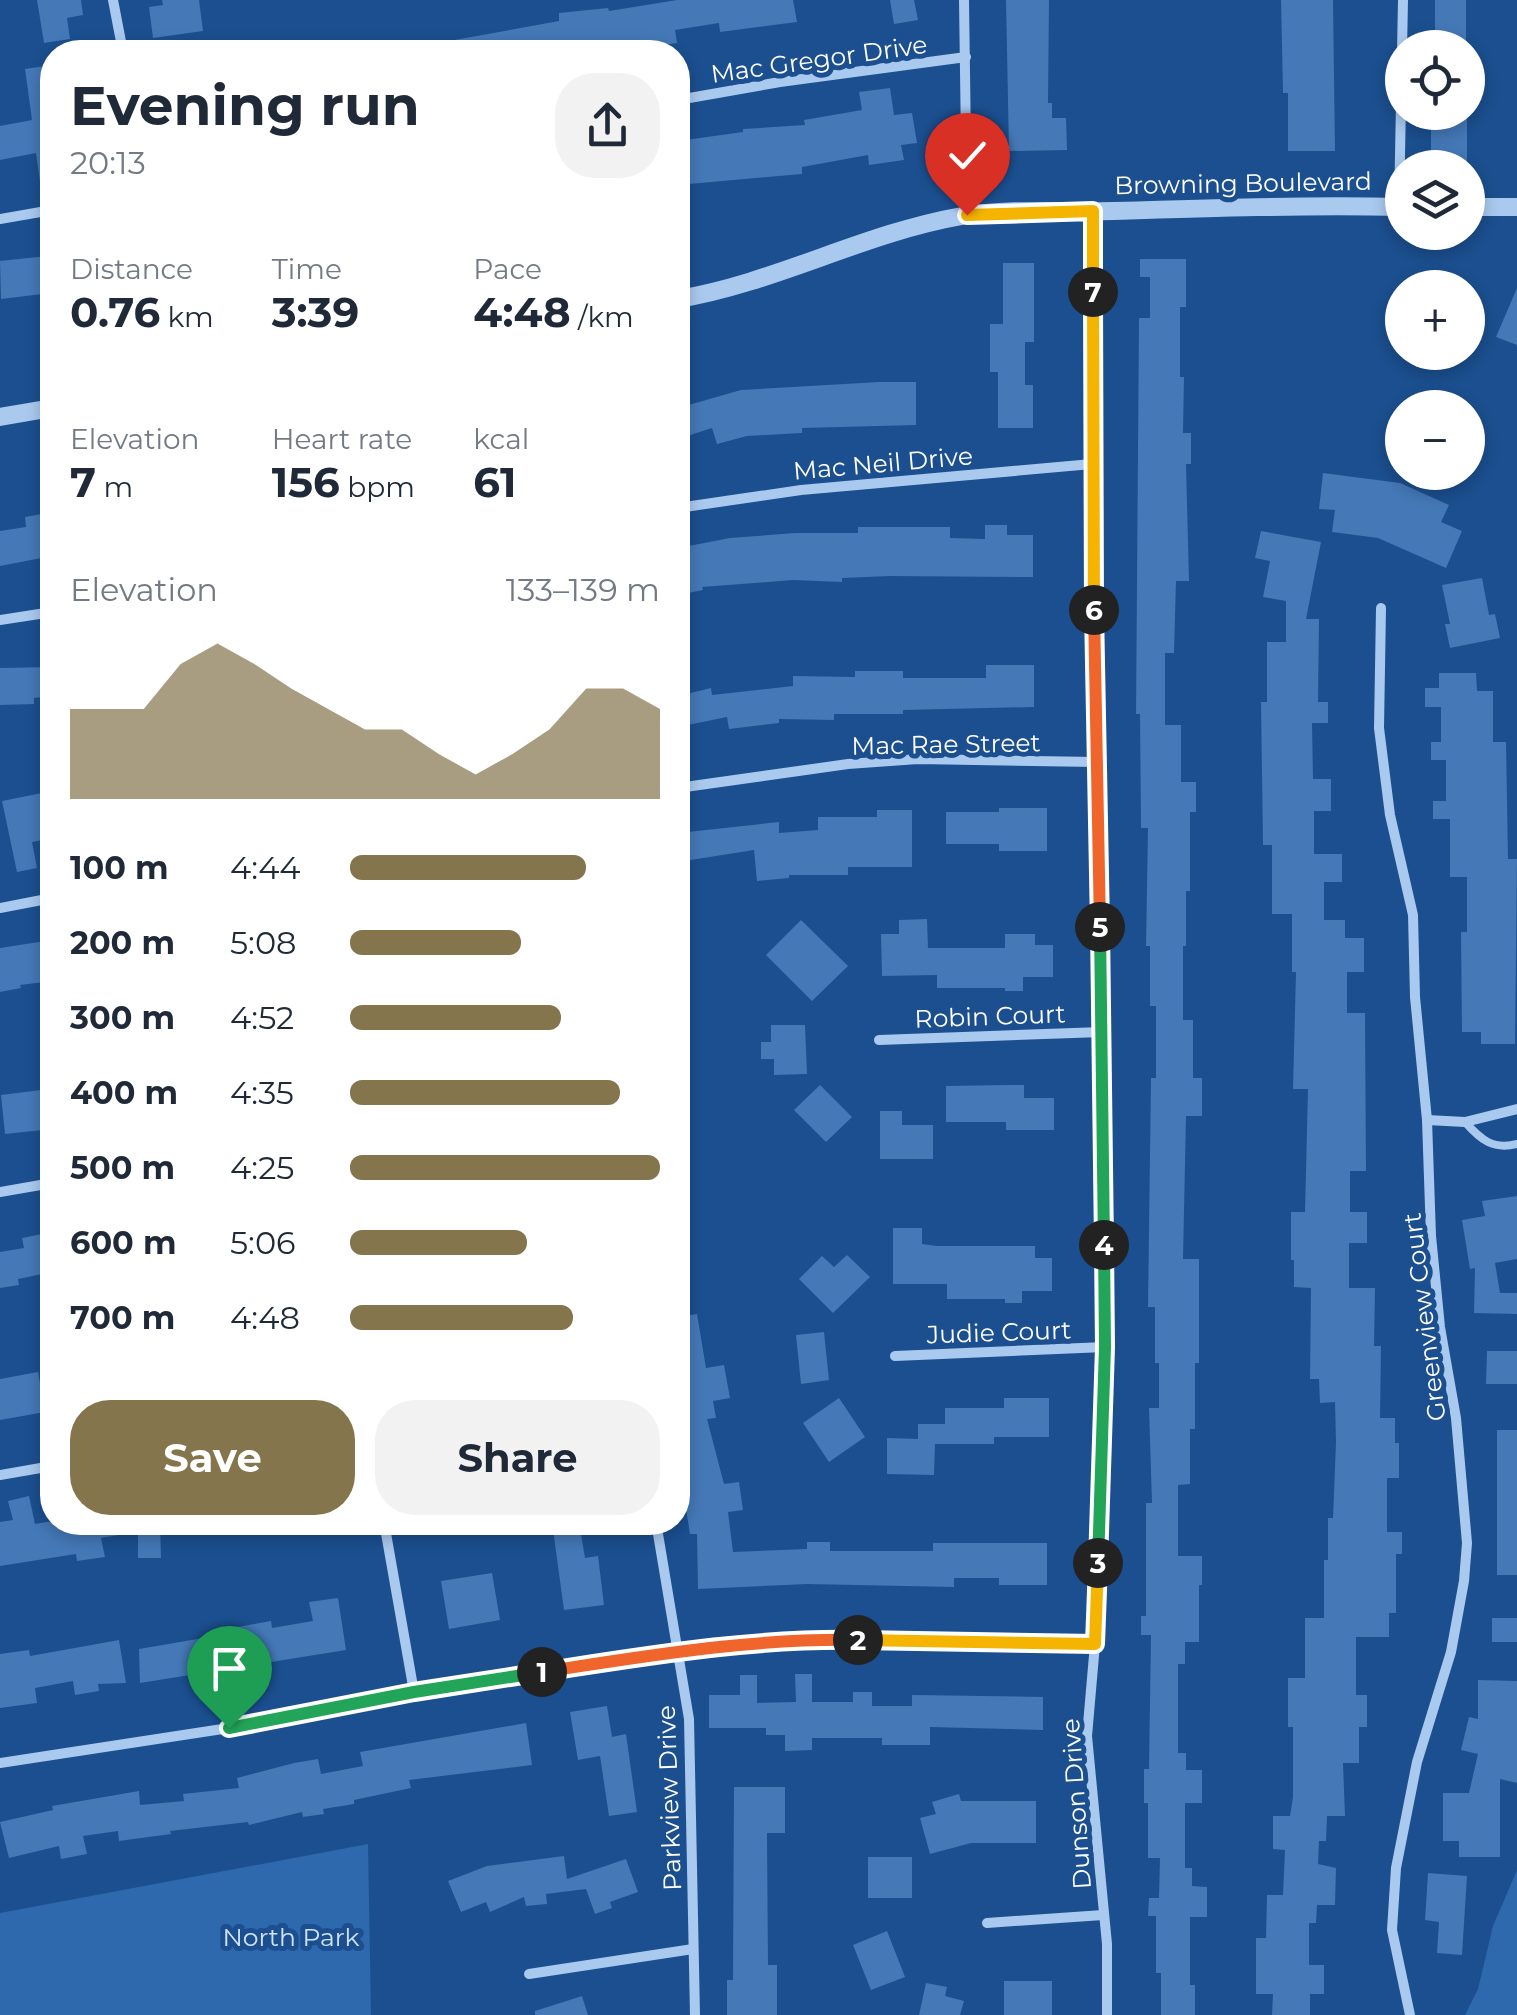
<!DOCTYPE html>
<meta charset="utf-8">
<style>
:root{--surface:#fff;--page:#f2f2f3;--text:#1f2937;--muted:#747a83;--accent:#84754c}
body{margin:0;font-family:Montserrat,sans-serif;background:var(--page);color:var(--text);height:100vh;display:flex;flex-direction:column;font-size:38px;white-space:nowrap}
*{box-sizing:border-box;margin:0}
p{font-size:32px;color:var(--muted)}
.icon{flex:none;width:55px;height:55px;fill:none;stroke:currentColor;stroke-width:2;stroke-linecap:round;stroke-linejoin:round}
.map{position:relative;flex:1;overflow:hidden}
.drawer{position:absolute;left:40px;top:40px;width:650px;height:1495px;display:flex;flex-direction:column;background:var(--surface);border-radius:40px;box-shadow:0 5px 15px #0003}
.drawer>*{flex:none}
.fabs{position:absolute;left:1385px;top:30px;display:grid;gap:20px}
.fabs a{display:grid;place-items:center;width:100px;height:100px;border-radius:50%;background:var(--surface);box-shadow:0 5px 15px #0003;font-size:50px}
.pin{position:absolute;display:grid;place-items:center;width:85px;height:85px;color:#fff;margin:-102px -42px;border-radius:50% 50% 50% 0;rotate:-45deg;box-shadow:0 0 10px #0007}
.pin .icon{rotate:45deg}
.km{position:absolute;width:50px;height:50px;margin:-25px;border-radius:50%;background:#222;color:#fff;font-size:28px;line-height:50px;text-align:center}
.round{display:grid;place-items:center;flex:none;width:105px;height:105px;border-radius:40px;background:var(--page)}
.head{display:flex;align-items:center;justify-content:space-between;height:170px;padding:0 30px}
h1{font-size:55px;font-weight:700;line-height:75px}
.figures{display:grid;grid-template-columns:repeat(3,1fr);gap:15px;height:170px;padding:10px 30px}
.figures div{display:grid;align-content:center}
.figures b{font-size:42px;font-weight:700}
.figures small{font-size:28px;font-weight:400}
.figures p{font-size:28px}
.chart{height:280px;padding:20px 30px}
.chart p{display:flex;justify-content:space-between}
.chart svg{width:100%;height:180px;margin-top:10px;fill:var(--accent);opacity:.7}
.primary-button{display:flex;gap:20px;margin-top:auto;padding:20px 30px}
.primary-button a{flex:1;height:115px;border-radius:40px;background:var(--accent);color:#fff;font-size:40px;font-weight:700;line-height:115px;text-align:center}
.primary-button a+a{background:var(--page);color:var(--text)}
ul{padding:0 30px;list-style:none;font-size:32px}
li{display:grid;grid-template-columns:160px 120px 1fr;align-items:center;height:75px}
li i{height:25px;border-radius:12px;background:var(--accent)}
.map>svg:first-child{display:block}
</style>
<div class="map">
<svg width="1517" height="2015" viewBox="0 0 1517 2015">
<rect width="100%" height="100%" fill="#1b4f8f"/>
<g fill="#2e69ad">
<polygon points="368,1844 371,2015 0,2015 0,1913"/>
<polygon points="1517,1870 1517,2015 1465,2015 1478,1989 1493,1926"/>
</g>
<g fill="#4478b7">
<polygon points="37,0 81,0 83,15 67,18 70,39 44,43"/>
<polygon points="162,0 199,0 203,31 153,38 149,7 163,5"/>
<polygon points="677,0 793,0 797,22 720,32 719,23 675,30 677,43 618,52 439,52 438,43 559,21 559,13 608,8 609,11"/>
<polygon points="890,0 914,0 918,20 894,24"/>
<polygon points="1006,0 1049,0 1048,103 1052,103 1052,118 1066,118 1067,150 1009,151"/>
<polygon points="1281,0 1333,0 1335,151 1288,151 1288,93 1283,93"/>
<rect x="1435" y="0" width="31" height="43"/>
<polygon points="52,65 52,196 42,196 36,153 0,160 0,126 32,120 25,69"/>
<polygon points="890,88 894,115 912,113 917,143 901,145 904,160 869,165 868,155 802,167 802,174 678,185 678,141 743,132 743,129 805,125 804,120 862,110 859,92"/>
<rect x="1431" y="114" width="36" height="47"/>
<polygon points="47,256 51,293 1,299 0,261"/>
<polygon points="1140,259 1186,259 1186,307 1180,307 1180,377 1184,377 1183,433 1191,433 1191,464 1186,464 1189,581 1176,581 1174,653 1165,653 1165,725 1181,725 1181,782 1196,782 1196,812 1190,812 1190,891 1186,891 1186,946 1183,946 1183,1020 1193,1020 1193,1078 1202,1078 1202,1116 1186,1116 1183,1259 1199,1259 1199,1363 1195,1363 1195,1429 1190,1429 1190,1484 1178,1485 1178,1556 1202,1556 1202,1585 1199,1585 1199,1642 1185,1642 1185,1664 1178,1664 1178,1753 1186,1753 1186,1770 1202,1770 1202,1803 1185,1803 1185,1868 1192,1868 1192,1886 1207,1887 1207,1917 1190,1917 1190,1985 1195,1985 1195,2015 1161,2015 1161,1973 1156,1973 1156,1916 1148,1916 1149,1898 1159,1898 1160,1858 1148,1858 1148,1803 1144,1803 1144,1769 1149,1769 1151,1635 1141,1635 1141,1616 1146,1616 1146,1503 1152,1503 1149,1408 1159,1408 1159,1363 1155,1363 1155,1307 1148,1307 1151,1078 1156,1078 1156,1006 1150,1006 1150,946 1146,946 1148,828 1141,828 1140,714 1136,714 1139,318 1150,318 1150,277 1140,277"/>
<polygon points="1003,263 1034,263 1034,342 1025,342 1025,385 1033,385 1033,428 998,428 998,372 990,372 990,324 1003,324"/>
<polygon points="1517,288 1517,345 1496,337"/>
<polygon points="879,382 916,382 916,425 802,428 802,433 747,436 717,444 712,428 678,439 678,408 741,390"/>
<polygon points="1323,473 1400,483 1449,505 1441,522 1462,531 1446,568 1378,538 1332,532 1335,510 1319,509"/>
<polygon points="52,512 52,556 0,566 0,531 26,527 25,517"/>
<polygon points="985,525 1007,525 1007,535 1033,535 1033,577 890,576 842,578 842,582 793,580 702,587 703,590 678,595 678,548 730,538 795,533 858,533 858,527 950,527 950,538 985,539"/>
<polygon points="1261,531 1321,542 1306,619 1319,619 1318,702 1328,702 1328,723 1312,723 1313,779 1331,779 1331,811 1314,811 1314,854 1342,854 1342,882 1324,882 1324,920 1345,920 1345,938 1364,938 1364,972 1347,972 1347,1013 1365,1013 1366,1171 1350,1171 1350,1212 1367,1212 1367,1243 1349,1243 1349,1288 1375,1288 1374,1346 1381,1346 1380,1418 1395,1418 1395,1443 1399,1443 1399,1478 1387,1478 1387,1532 1402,1532 1402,1554 1396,1554 1396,1613 1389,1613 1389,1637 1356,1637 1356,1695 1367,1695 1367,1727 1359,1727 1359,1763 1343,1763 1345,1816 1327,1816 1326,1841 1319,1841 1318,1864 1336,1868 1335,1905 1317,1905 1316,1923 1309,1923 1309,1965 1324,1965 1324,1994 1310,1994 1310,2015 1272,2015 1273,1994 1256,1994 1256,1938 1266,1938 1267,1895 1283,1895 1285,1850 1273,1849 1273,1816 1290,1816 1293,1797 1293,1727 1288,1727 1288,1678 1305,1678 1305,1618 1324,1618 1324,1560 1328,1560 1328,1518 1333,1518 1336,1442 1335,1402 1320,1403 1319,1379 1310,1379 1311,1288 1294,1287 1294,1260 1291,1260 1291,1212 1305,1212 1308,1089 1293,1089 1296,972 1292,972 1292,914 1272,914 1272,845 1263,845 1261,702 1267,702 1267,642 1286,642 1286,601 1263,597 1270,561 1255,558"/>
<polygon points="1482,578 1489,615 1495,614 1500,638 1450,648 1445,624 1450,624 1442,585"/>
<polygon points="986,665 1034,665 1034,707 903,710 903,714 834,714 834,720 779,719 779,723 729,729 727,717 678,727 678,696 711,688 712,695 793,686 793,676 855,677 855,671 903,671 903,678 986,678"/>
<polygon points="52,667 52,696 34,698 34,704 0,705 0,668"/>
<polygon points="1439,673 1476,673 1477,691 1493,691 1493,742 1506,742 1508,859 1517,859 1515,1044 1481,1044 1481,1032 1462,1032 1461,932 1467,932 1467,877 1450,877 1450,819 1433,819 1433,801 1446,801 1446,760 1431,760 1431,742 1441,742 1441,707 1425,707 1425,688 1439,688"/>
<polygon points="52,791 52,838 32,842 37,868 17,872 2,801"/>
<polygon points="999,808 1047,808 1047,851 999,851 999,844 946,844 946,812 999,812"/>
<polygon points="877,810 912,810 912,867 848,867 848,875 789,875 789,878 757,881 754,850 678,862 678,833 779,822 779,833 818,830 818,817 877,817"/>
<polygon points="927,919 928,948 1005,948 1005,934 1035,934 1035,945 1053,945 1053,977 1023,977 1023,991 1005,991 1005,988 937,988 937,975 882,976 881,934 899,934 899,920"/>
<polygon points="801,920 848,966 812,1001 766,955"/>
<polygon points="52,940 52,981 20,985 21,988 0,992 0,948"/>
<polygon points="771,1025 805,1025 807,1074 774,1075 774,1059 761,1059 761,1042 771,1042"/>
<polygon points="820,1085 852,1117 826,1142 794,1110"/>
<polygon points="1006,1085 1024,1085 1024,1098 1054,1098 1054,1130 1006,1130 1006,1122 946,1122 946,1086"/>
<polygon points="49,1089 52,1129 5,1134 1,1095"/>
<polygon points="880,1111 902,1111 902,1125 933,1125 933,1159 880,1159"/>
<polygon points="1517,1196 1517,1259 1495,1263 1500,1293 1517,1293 1517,1314 1474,1313 1475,1268 1470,1269 1462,1220 1485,1216 1482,1201"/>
<polygon points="893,1228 922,1228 922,1244 937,1246 1035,1246 1035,1258 1052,1258 1052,1291 1022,1291 1022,1303 1005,1303 1005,1299 947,1299 947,1284 893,1284"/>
<polygon points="52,1232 52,1272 18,1279 19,1285 0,1288 0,1252 24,1248 22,1238"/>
<polygon points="847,1255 870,1277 833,1313 799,1279 822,1256 834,1267"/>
<polygon points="697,1314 706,1368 724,1365 730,1398 713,1401 716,1418 707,1419 724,1484 739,1482 743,1510 728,1512 733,1552 807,1549 807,1542 830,1542 830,1551 933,1551 933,1543 1047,1543 1047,1585 999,1585 999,1578 954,1578 954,1587 807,1584 698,1589 697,1534 690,1534 678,1459 678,1317"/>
<polygon points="824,1332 829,1380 801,1384 796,1335"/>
<polygon points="1487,1351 1517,1351 1517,1384 1486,1384"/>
<polygon points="38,1372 45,1412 0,1420 0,1379"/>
<polygon points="839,1398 865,1437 829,1462 803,1423"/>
<polygon points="1004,1398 1049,1398 1049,1437 994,1437 994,1444 935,1444 934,1475 887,1474 887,1438 918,1439 918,1424 945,1424 945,1408 1004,1408"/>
<rect x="1497" y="1430" width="20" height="145"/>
<polygon points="29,1496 35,1524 52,1521 135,1522 136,1532 101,1538 105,1557 77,1561 76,1554 0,1566 0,1522 13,1520 8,1501"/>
<polygon points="138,1522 160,1522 161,1558 138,1558"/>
<polygon points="552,1522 579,1522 585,1558 598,1556 604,1605 564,1610"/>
<polygon points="492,1573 500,1620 449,1629 441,1581"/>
<polygon points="338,1598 346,1650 140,1683 139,1649 221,1635 220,1630 271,1621 272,1628 313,1621 309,1602"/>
<rect x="1492" y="1618" width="25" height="24"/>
<polygon points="119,1640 126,1683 98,1684 99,1691 75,1695 73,1681 35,1688 37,1703 0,1708 0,1654 29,1650 30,1656"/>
<polygon points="795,1674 812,1674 812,1702 853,1702 853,1692 872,1692 872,1706 912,1706 912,1695 1043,1697 1043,1730 930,1727 930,1745 882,1745 882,1738 812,1738 812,1750 785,1751 785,1735 766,1735 766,1728 709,1728 709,1695 740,1695 740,1675 757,1675 757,1703 796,1702"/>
<polygon points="1478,1680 1517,1681 1517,1783 1500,1779 1500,1857 1459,1857 1459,1841 1443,1841 1443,1793 1469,1793 1478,1754 1461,1750 1469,1717 1478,1719"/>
<polygon points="607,1706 612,1737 626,1734 637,1812 609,1816 600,1756 578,1760 570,1712"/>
<polygon points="526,1723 532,1765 409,1780 411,1788 354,1800 354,1804 323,1809 324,1814 303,1817 302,1812 249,1825 248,1822 170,1831 171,1834 119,1841 118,1831 83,1836 87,1854 61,1859 59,1846 9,1858 0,1822 53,1810 52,1806 139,1791 140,1805 184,1801 183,1794 239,1788 237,1778 294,1763 318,1759 321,1774 363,1766 360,1752"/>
<polygon points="734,1787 785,1787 785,1833 767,1833 768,1965 777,1965 777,2015 727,2015 727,1980 733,1980"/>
<polygon points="959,1794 961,1801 1036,1801 1036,1843 971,1843 930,1854 920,1818 936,1814 932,1802"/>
<polygon points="564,1856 567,1879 626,1859 638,1892 610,1902 612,1908 595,1914 586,1889 546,1894 547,1904 526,1906 524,1897 490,1912 486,1902 461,1912 448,1881 487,1866"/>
<rect x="868" y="1857" width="44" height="41"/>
<polygon points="1428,1873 1467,1876 1462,1955 1437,1953 1439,1922 1425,1920"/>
<polygon points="887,1931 905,1977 871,1990 853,1945"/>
<rect x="1004" y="1981" width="48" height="34"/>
<polygon points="926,1983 947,1987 945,1996 964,2001 960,2015 919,2015"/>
<polygon points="582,1996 588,2015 535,2015 535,2011"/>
</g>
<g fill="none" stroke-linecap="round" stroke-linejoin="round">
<path stroke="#a9c9ee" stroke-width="8" d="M1465,1122C1481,1140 1493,1150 1517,1144"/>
<g stroke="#a9c9ee" stroke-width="10">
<polyline points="113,0 123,52"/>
<polyline points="964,0 967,215"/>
<polyline points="678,100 780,82 966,57"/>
<polyline points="1399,207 1403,0"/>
<polyline points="1093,211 1092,464 1105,1347 1095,1644 1087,1736 1107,1944 1107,2015"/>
<polyline points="0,219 52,210"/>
<polyline points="678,508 801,490 1092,464"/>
<polyline points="1381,608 1379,728 1390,815 1413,915 1415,997 1427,1120 1431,1236 1440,1327 1456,1418 1467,1543 1464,1581 1451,1652 1417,1762 1396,1868 1392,1930 1410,2015"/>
<polyline points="0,620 52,612"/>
<polyline points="678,788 848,764 918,759 1096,762"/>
<polyline points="0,908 52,898"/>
<polyline points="879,1040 1102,1032"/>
<polyline points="1427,1120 1465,1122 1517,1109"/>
<polyline points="0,1192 52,1183"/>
<polyline points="895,1356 1105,1347"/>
<polyline points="0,1475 52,1466"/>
<polyline points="384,1522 414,1692"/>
<polyline points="656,1522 689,1719 695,2015"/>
<polyline points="0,1763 229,1728 414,1692 718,1645 800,1639 1095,1644"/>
<polyline points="987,1923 1103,1915"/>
<polyline points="529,1974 693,1949"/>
</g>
<g stroke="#a9c9ee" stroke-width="18">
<polyline points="1468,207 1517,207"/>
<path d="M678,299C775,283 864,233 962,216C1009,208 1065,212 1114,211C1210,208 1306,205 1402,207"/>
<polyline points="0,417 52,408"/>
</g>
</g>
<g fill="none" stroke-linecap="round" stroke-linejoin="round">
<g stroke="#fff" stroke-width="20">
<polyline id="split-1" points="229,1728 414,1692 542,1672"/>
</g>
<g stroke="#fff" stroke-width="20">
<path id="split-2" d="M542,1672C647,1656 751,1638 858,1640"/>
</g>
<g stroke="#fff" stroke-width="20">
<polyline id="split-3" points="858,1640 1095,1644 1098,1563"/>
</g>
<g stroke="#fff" stroke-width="20">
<polyline id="split-4" points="1098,1563 1105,1347 1104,1245"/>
</g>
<g stroke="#fff" stroke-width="20">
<polyline id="split-5" points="1100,927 1104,1245"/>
</g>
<g stroke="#fff" stroke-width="20">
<polyline id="split-6" points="1094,610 1100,927"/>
</g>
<g stroke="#fff" stroke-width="20">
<polyline id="split-7" points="1093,292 1094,610"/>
</g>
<g stroke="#fff" stroke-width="20">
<polyline id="split-8" points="967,215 1093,211 1093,292"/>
</g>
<use href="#split-1" stroke="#22a559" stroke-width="12"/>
<use href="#split-2" stroke="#f0652b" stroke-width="12"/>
<use href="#split-3" stroke="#f5b400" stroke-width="12"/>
<use href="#split-4" stroke="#22a559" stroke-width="12"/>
<use href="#split-5" stroke="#22a559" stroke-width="12"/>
<use href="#split-6" stroke="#f0652b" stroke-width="12"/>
<use href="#split-7" stroke="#f5b400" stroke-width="12"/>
<use href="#split-8" stroke="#f5b400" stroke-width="12"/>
</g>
<g text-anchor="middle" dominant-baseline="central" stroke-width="10" stroke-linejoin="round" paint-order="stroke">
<g font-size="25" fill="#fff" stroke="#1b4f8f">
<text transform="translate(819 59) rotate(-8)">Mac Gregor Drive</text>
<text transform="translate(1243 183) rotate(-1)">Browning Boulevard</text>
<text transform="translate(883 463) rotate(-5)">Mac Neil Drive</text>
<text transform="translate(946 744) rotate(-1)">Mac Rae Street</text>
<text transform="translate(990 1016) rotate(-2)">Robin Court</text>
<text transform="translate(1424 1317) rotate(-97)">Greenview Court</text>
<text transform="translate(999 1332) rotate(-2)">Judie Court</text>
<text transform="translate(669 1798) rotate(-92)">Parkview Drive</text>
<text transform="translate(1076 1804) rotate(-94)">Dunson Drive</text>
</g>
<g font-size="25" fill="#cfe3fa" stroke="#1b4f8f">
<text x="291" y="1937">North Park</text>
</g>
</g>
</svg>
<div class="fabs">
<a><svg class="icon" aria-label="locate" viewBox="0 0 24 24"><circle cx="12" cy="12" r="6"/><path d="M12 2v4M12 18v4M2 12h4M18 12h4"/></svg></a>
<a><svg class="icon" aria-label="layers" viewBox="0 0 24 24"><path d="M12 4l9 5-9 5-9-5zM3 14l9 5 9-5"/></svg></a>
<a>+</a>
<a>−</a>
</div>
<div class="pin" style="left:229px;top:1728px;background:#1e9e55"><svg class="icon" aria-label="arrive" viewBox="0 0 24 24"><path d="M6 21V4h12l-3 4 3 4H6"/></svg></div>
<div class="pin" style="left:967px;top:215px;background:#d93025"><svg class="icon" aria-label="check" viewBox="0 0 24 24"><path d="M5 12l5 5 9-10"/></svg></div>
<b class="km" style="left:542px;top:1672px">1</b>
<b class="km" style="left:858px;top:1640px">2</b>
<b class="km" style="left:1098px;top:1563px">3</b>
<b class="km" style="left:1104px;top:1245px">4</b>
<b class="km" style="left:1100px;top:927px">5</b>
<b class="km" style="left:1094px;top:610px">6</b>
<b class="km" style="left:1093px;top:292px">7</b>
<section class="drawer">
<div class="head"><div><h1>Evening run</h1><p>20:13</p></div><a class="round"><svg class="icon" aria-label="share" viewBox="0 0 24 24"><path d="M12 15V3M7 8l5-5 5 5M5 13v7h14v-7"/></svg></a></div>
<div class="figures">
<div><p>Distance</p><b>0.76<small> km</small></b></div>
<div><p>Time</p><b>3:39</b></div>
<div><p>Pace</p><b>4:48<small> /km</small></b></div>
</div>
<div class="figures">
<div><p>Elevation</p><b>7<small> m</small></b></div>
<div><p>Heart rate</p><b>156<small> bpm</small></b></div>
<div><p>kcal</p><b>61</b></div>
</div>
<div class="chart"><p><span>Elevation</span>133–139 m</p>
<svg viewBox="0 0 160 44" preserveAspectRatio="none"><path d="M0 44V22L10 22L20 22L30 11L40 6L50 11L60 17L70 22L80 27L90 27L100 33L110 38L120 33L130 27L140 17L150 17L160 22V44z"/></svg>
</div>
<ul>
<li><b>100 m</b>4:44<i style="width:76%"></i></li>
<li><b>200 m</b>5:08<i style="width:55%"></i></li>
<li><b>300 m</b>4:52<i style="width:68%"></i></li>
<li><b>400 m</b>4:35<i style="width:87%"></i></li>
<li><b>500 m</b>4:25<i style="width:100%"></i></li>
<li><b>600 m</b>5:06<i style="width:57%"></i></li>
<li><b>700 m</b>4:48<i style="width:72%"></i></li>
</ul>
<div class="primary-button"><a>Save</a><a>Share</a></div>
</section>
</div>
